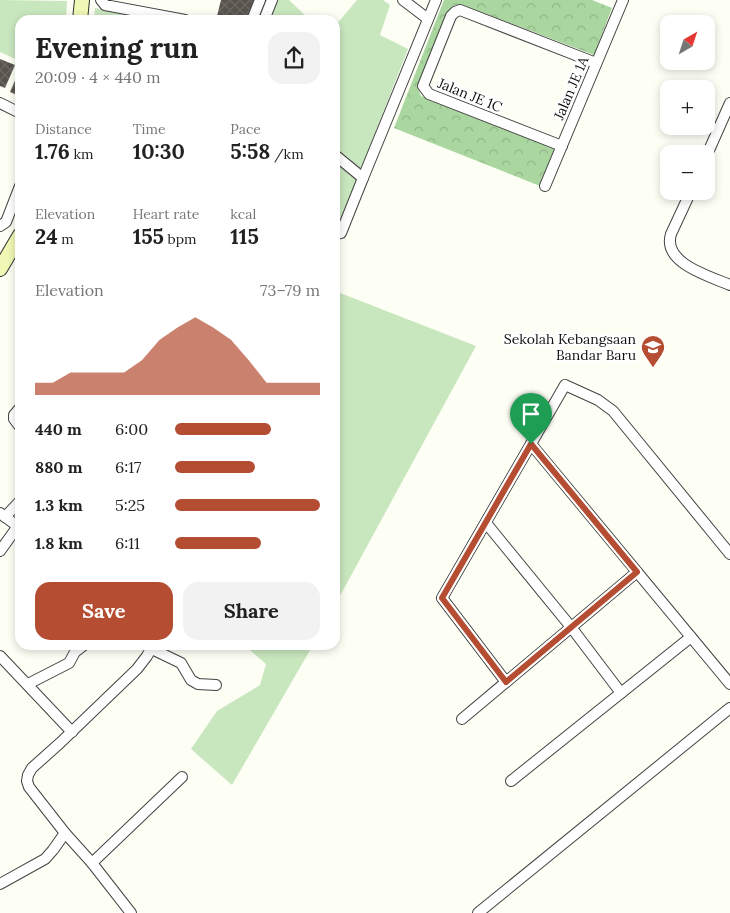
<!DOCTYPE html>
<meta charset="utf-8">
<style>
:root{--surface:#fff;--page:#f2f2f2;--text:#222;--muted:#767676;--accent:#b54d32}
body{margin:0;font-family:Lora,serif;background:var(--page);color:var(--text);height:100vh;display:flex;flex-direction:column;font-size:19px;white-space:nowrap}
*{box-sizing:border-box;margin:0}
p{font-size:16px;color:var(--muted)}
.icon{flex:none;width:28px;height:28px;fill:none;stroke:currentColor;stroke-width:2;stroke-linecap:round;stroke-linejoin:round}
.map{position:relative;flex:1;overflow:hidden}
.details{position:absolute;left:15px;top:15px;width:325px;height:635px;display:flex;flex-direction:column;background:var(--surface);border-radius:15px;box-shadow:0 2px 8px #0003}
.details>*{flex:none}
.needle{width:32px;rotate:39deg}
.tools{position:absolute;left:660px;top:15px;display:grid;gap:10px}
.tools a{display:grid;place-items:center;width:55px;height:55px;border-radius:10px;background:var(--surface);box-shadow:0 2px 8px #0003;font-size:25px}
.pin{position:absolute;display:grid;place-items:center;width:42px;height:42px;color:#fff;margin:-51px -21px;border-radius:50% 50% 50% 0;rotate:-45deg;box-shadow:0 0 5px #0007}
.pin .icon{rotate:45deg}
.round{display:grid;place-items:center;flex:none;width:52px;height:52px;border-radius:15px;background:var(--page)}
.headline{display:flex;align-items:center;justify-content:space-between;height:85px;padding:0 20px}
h1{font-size:28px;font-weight:800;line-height:38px}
.stats{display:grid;grid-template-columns:repeat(3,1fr);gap:8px;height:85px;padding:5px 20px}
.stats div{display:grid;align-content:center}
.stats b{font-size:21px;font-weight:800}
.stats small{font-size:14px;font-weight:400}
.stats p{font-size:14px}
.chart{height:140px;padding:10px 20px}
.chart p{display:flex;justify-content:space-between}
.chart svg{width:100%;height:90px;margin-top:5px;fill:var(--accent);opacity:.7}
.action{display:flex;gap:10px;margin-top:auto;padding:10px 20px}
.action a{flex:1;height:58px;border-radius:15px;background:var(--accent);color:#fff;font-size:20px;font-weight:800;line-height:58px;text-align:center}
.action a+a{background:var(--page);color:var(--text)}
ul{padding:0 20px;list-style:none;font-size:16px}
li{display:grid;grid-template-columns:80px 60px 1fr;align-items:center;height:38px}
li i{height:12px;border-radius:6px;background:var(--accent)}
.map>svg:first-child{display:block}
</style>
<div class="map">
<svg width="730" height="913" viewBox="0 0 730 913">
<defs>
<pattern id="forest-crowns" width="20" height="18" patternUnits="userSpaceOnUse" patternTransform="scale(1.25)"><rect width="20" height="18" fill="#aad6a0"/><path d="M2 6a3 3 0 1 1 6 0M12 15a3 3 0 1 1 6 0" fill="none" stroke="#91b789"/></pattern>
<pattern id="building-cross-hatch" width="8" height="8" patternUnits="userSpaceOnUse" patternTransform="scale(1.25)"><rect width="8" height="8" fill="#58544d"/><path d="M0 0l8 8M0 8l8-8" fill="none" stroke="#6b6862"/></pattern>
</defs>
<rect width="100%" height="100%" fill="#fdfef4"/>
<g fill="#c9e7bf">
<polygon points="0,0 67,1 66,20 20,20 20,61 0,52"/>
<polygon points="274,0 289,0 310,20 267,20"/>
<polygon points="357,0 383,0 390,5 380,35 408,49 361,169 335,147 335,26"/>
<polygon points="95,8 161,20 94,20"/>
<polygon points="335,159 360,179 340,230 335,231"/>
<polygon points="335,291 476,346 335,605"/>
<polygon points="244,645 313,645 232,785 191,749 217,711 260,685 266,664"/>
</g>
<polygon fill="url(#forest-crowns)" points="444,0 592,0 612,8 594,55 460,4 453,6 447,12 418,89 421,96 556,149 540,186 394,128"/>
<g fill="url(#building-cross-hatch)">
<polygon points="221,0 254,0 247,20 216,20"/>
<polygon points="0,59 15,65 5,88 0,86"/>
<polygon points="20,69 20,89 17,95 10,92"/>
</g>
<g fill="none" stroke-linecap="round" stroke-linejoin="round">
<g stroke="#434343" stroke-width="12">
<g id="minor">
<polyline points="101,0 105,5 185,20"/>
<polyline points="403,0 428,19"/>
<polyline points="252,20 260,0"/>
<polyline points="264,20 272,0"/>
<polyline points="0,103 20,113"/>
<polyline points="562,146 429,94 423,86 451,16 455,12 460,10 596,63"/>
<polyline points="335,155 363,178 341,233 335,234"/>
<polyline points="706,157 730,103"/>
<polyline points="363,178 436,0"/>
<polyline points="545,186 623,0"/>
<path d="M691,191L671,234C662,263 709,276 730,285"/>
<polyline points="0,226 6,222 20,186"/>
<polyline points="20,408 14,415 14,419 20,427"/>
<polyline points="531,444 730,684"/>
<polyline points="0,513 20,528"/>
<polyline points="5,517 20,501"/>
<polyline points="486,523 571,627 621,693"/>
<polyline points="0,551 18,526"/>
<polyline points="152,649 181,663 191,680 198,684 216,685"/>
<polyline points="0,656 72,732"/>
<polyline points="506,682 442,598 565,385 598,400 613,411 730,554"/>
<polyline points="28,684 69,663 75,652 84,645"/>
<polyline points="462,719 637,572"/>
<polyline points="511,781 691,637"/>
<polyline points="92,863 182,777"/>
<polyline points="0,884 45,859 53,850 65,833"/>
<polyline points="131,913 92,863 65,833 29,787 27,781 28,775 32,768 60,743 137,669 147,656 153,645"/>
<polyline points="478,913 730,708"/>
</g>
</g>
<g stroke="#323232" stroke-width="16">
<g id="secondary">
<polyline points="80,20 82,0"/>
<polyline points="0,269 20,235"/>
</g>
</g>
<use href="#minor" stroke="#fff" stroke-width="10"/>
<use href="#secondary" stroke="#eff8b4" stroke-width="14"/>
</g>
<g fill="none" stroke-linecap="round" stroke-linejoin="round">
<g stroke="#fff" stroke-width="10">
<polygon id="route" points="531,444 637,572 506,682 442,598"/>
</g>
<use href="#route" stroke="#b54d32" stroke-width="6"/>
</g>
<defs>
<g id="school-pin" transform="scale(1.25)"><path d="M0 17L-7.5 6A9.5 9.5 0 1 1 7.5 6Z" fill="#b54d32" stroke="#fff"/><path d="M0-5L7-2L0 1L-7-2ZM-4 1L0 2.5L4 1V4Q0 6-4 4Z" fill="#fff"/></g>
</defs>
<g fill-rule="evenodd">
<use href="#school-pin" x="653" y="347"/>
</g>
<g text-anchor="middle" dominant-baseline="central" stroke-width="5" stroke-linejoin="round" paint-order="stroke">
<g font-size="14" fill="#101010" stroke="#fff">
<text transform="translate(571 88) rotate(-67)">Jalan JE 1A</text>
<text transform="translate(470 95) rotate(22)">Jalan JE 1C</text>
</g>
<g font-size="14" fill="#101010" stroke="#fff" text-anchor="end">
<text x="636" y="339">Sekolah Kebangsaan<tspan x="636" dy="16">Bandar Baru</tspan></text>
</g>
</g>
</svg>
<div class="tools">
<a><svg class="needle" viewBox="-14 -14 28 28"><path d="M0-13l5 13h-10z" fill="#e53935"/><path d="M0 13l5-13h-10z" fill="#767676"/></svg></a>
<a>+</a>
<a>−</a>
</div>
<div class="pin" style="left:531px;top:444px;background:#1e9e55"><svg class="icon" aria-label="arrive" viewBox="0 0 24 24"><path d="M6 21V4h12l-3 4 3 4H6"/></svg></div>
<section class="details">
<div class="headline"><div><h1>Evening run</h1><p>20:09 · 4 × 440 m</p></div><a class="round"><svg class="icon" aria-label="share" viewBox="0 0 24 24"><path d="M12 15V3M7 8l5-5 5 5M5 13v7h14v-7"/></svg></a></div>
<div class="stats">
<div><p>Distance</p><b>1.76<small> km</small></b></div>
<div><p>Time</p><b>10:30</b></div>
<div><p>Pace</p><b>5:58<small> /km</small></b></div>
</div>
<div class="stats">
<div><p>Elevation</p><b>24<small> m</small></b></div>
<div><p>Heart rate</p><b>155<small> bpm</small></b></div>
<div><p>kcal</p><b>115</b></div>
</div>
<div class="chart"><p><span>Elevation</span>73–79 m</p>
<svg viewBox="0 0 160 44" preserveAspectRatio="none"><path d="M0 44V38L10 38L20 33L30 33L40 33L50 33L60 27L70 17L80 11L90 6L100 11L110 17L120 27L130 38L140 38L150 38L160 38V44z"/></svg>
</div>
<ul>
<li><b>440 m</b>6:00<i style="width:66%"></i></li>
<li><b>880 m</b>6:17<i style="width:55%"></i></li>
<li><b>1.3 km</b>5:25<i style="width:100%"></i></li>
<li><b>1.8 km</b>6:11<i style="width:59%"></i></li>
</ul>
<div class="action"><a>Save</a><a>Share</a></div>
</section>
</div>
